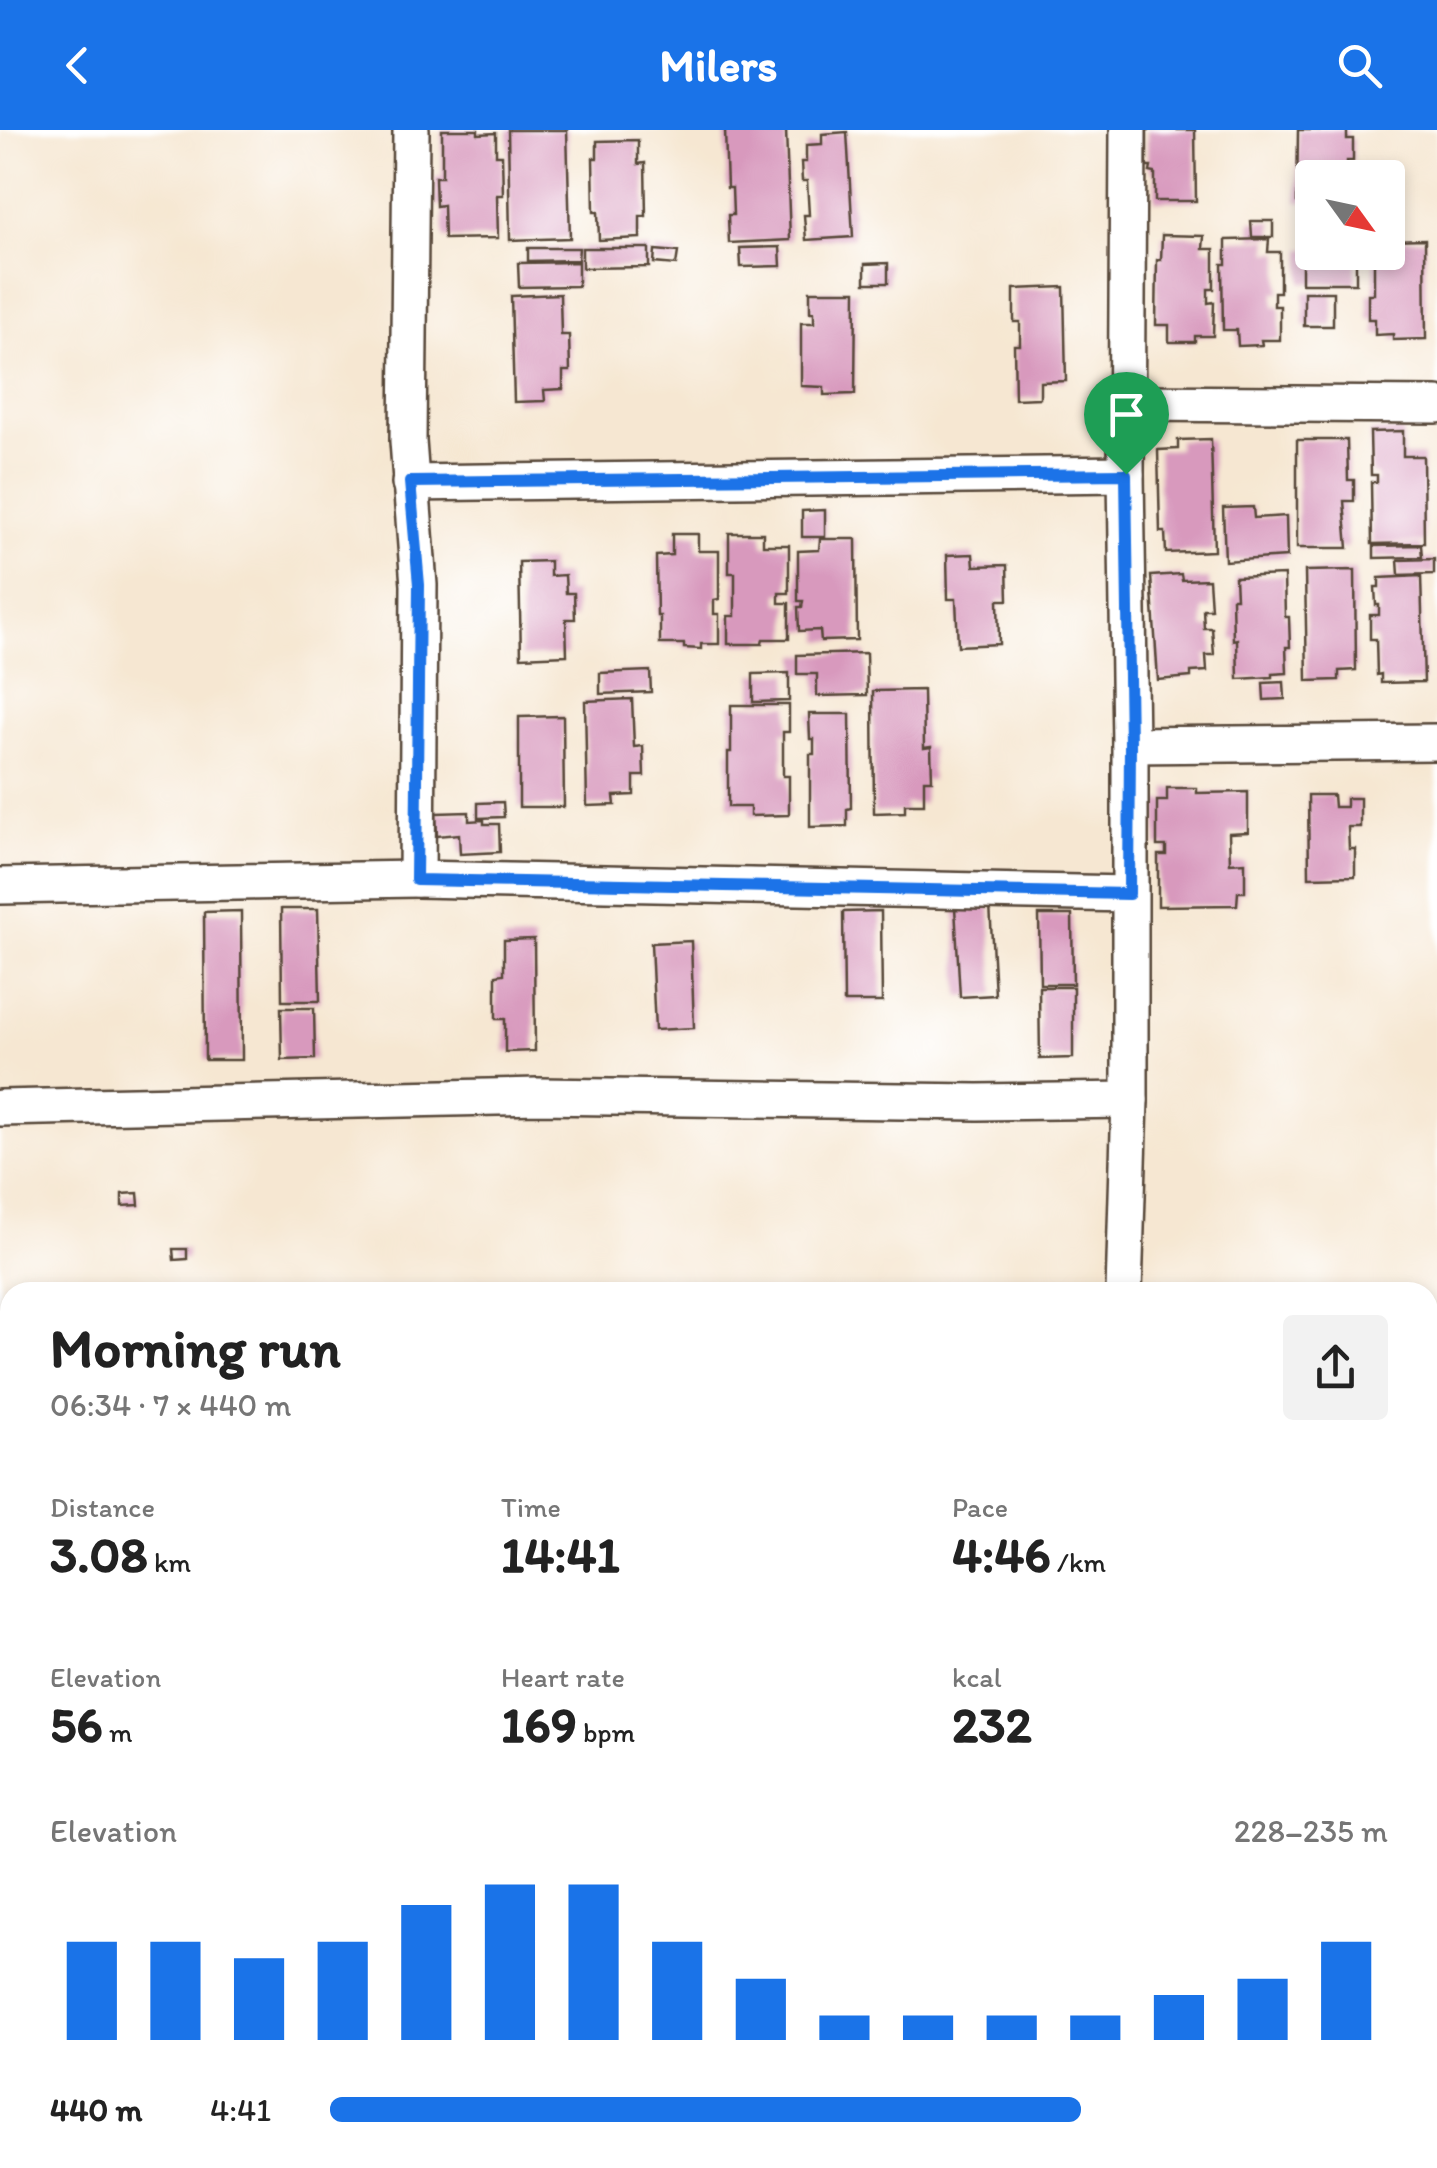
<!DOCTYPE html>
<meta charset="utf-8">
<style>
:root{--surface:#fff;--page:#f2f2f2;--text:#222;--muted:#767676;--accent:#1a73e8}
body{margin:0;font-family:Itim,sans-serif;background:var(--page);color:var(--text);height:100vh;display:flex;flex-direction:column;font-size:38px;white-space:nowrap}
*{box-sizing:border-box;margin:0}
p{font-size:32px;color:var(--muted)}
.icon{flex:none;width:55px;height:55px;fill:none;stroke:currentColor;stroke-width:2;stroke-linecap:round;stroke-linejoin:round}
.map{position:relative;flex:1;overflow:hidden}
.drawer{position:absolute;left:0px;top:1152px;width:1438px;height:888px;display:flex;flex-direction:column;background:var(--surface);border-radius:30px 30px 0 0;box-shadow:0 5px 15px #0003}
.drawer>*{flex:none}
.needle{width:65px;rotate:123deg}
.controls{position:absolute;left:1295px;top:30px;display:grid;gap:20px}
.controls a{display:grid;place-items:center;width:110px;height:110px;border-radius:10px;background:var(--surface);box-shadow:0 5px 15px #0003;font-size:50px}
.pin{position:absolute;display:grid;place-items:center;width:85px;height:85px;color:#fff;margin:-102px -42px;border-radius:50% 50% 50% 0;rotate:-45deg;box-shadow:0 0 10px #0007}
.pin .icon{rotate:45deg}
.round{display:grid;place-items:center;flex:none;width:105px;height:105px;border-radius:10px;background:var(--page)}
.summary{display:flex;align-items:center;justify-content:space-between;height:170px;padding:0 50px}
h1{font-size:55px;font-weight:700;line-height:75px}
.stats{display:grid;grid-template-columns:repeat(3,1fr);gap:15px;height:170px;padding:10px 50px}
.stats div{display:grid;align-content:center}
.stats b{font-size:50px;font-weight:700}
.stats small{font-size:28px;font-weight:400}
.stats p{font-size:28px}
.chart{height:280px;padding:20px 50px}
.chart p{display:flex;justify-content:space-between}
.chart svg{width:100%;height:180px;margin-top:10px;stroke:var(--accent);stroke-width:6}
ul{padding:0 50px;list-style:none;font-size:32px}
li{display:grid;grid-template-columns:160px 120px 1fr;align-items:center;height:75px}
li i{height:25px;border-radius:12px;background:var(--accent)}
header{display:flex;justify-content:space-between;align-items:center;height:130px;padding:0 50px;background:var(--accent);color:#fff;font-size:45px;font-weight:700}
.map>svg:first-child{display:block}
</style>
<header><svg class="icon" aria-label="back" viewBox="0 0 24 24"><path d="M15 5l-7 7 7 7"/></svg>Milers<svg class="icon" aria-label="search" viewBox="0 0 24 24"><circle cx="10" cy="10" r="6"/><path d="M15 15l6 6"/></svg></header>
<div class="map">
<svg width="1437" height="2038" viewBox="0 0 1437 2038">
<rect width="100%" height="100%" fill="#fff"/>
<filter id="ink" filterUnits="userSpaceOnUse"><feTurbulence type="fractalNoise" baseFrequency=".01" numOctaves="2"/><feDisplacementMap in="SourceGraphic" scale="20" xChannelSelector="R" yChannelSelector="G"/><feConvolveMatrix kernelMatrix="1 2 1 2 8 2 1 2 1" color-interpolation-filters="sRGB"/></filter>
<filter id="wash" filterUnits="userSpaceOnUse"><feTurbulence type="fractalNoise" baseFrequency=".0048" numOctaves="4" result="noise"/><feDisplacementMap in="SourceGraphic" scale="40" xChannelSelector="R" yChannelSelector="G"/><feGaussianBlur stdDeviation="2.25" result="paint"/><feColorMatrix in="noise" values="0 0 0 0 0 0 0 0 0 0 0 0 0 0 0 0 0 1.4 0 .05"/><feComposite in="paint" operator="in"/></filter>
<g filter="url(#wash)">
<rect width="100%" height="100%" fill="#f6e7d2"/>
<g id="blocks">
<g fill="#d899bd">
<polygon points="442,0 478,0 478,4 496,3 496,25 502,25 503,65 497,65 498,108 444,109 443,75 436,76 435,47 442,47"/>
<polygon points="508,0 567,0 570,108 510,110"/>
<polygon points="725,0 786,0 790,110 729,113 728,85 733,85 732,58 727,58"/>
<polygon points="1147,0 1195,0 1196,71 1155,71 1155,43 1150,42 1151,37 1147,37"/>
<polygon points="1298,0 1347,0 1347,9 1353,9 1353,31 1347,31 1347,48 1312,48 1312,72 1297,72"/>
<polygon points="847,2 853,107 806,110 804,85 809,85 807,51 802,51 801,32 806,32 806,15 822,14 822,4"/>
<polygon points="638,10 638,34 645,33 646,86 640,86 640,108 599,110 598,82 594,82 593,28 597,28 597,11"/>
<polygon points="1251,91 1273,91 1273,107 1252,107"/>
<polygon points="1162,105 1204,106 1203,119 1214,119 1214,159 1208,159 1208,173 1214,172 1213,206 1195,206 1195,212 1169,212 1169,195 1156,195 1157,130 1161,130"/>
<polygon points="1269,109 1268,122 1280,122 1280,162 1274,162 1274,176 1280,176 1280,210 1261,210 1262,215 1238,216 1237,200 1223,200 1222,134 1226,134 1226,110"/>
<polygon points="1425,109 1426,209 1393,210 1393,204 1375,205 1375,189 1368,189 1368,164 1374,164 1374,122 1388,122 1388,110"/>
<polygon points="780,117 781,136 741,137 740,118"/>
<polygon points="528,118 579,118 578,130 528,131"/>
<polygon points="582,118 649,118 649,137 582,138"/>
<polygon points="1302,119 1312,119 1312,122 1356,122 1356,153 1302,153"/>
<polygon points="655,120 678,122 676,135 654,133"/>
<polygon points="578,132 578,156 519,157 518,133"/>
<polygon points="888,133 888,153 865,153 865,134"/>
<polygon points="1064,157 1066,251 1040,252 1040,268 1015,269 1014,215 1020,215 1020,192 1014,192 1014,159"/>
<polygon points="810,161 856,161 855,264 824,265 824,257 801,256 801,193 814,193 814,182 810,182"/>
<rect x="1304" y="162" width="29" height="34"/>
<polygon points="560,164 561,205 569,205 570,241 563,241 563,259 544,260 545,271 514,272 511,166"/>
<polygon points="1403,301 1403,326 1423,326 1424,413 1372,414 1371,352 1377,352 1377,345 1371,345 1370,302"/>
<polygon points="1211,309 1214,421 1166,423 1165,402 1160,402 1158,320 1178,319 1178,310"/>
<polygon points="1297,310 1347,310 1348,350 1354,350 1354,371 1344,371 1348,418 1297,418"/>
<polygon points="1253,377 1254,388 1286,386 1287,427 1225,431 1223,378"/>
<polygon points="825,380 825,407 802,407 802,381"/>
<polygon points="729,403 763,403 763,415 789,415 789,463 779,463 779,473 789,473 789,509 763,509 762,514 728,514 728,486 735,486 735,443 729,443"/>
<polygon points="672,404 698,404 698,421 719,421 719,469 714,470 714,484 719,484 719,514 701,514 701,519 684,518 684,514 660,514 660,486 657,486 656,426 672,425"/>
<polygon points="820,409 856,409 857,510 821,511 820,500 799,501 798,477 802,477 803,471 798,471 798,421 819,420"/>
<polygon points="1421,415 1422,427 1374,428 1374,416"/>
<polygon points="973,424 974,436 1007,435 1008,470 998,470 999,514 958,516 956,469 948,469 947,425"/>
<polygon points="1434,429 1434,444 1399,445 1398,430"/>
<polygon points="550,431 550,446 565,445 566,463 574,463 575,489 566,489 567,525 521,527 519,432"/>
<polygon points="1355,440 1356,540 1339,541 1339,550 1307,551 1305,441"/>
<polygon points="1181,444 1182,450 1209,449 1211,479 1203,479 1204,498 1212,498 1214,525 1206,525 1207,541 1191,542 1191,547 1158,550 1151,446"/>
<polygon points="1284,445 1285,487 1289,487 1290,517 1286,517 1287,543 1272,544 1272,547 1238,549 1237,509 1233,510 1232,468 1236,468 1235,447"/>
<polygon points="1421,446 1424,552 1381,553 1381,544 1377,545 1376,509 1370,509 1370,485 1379,485 1379,475 1376,475 1375,457 1379,457 1379,448"/>
<polygon points="866,523 867,565 817,566 817,544 797,544 797,525"/>
<polygon points="650,541 651,562 600,564 600,543"/>
<polygon points="789,543 789,571 753,572 753,544"/>
<polygon points="1284,552 1285,569 1264,570 1263,553"/>
<polygon points="923,560 924,618 931,617 932,650 924,650 924,674 905,674 905,682 874,683 873,561"/>
<polygon points="632,569 634,617 643,616 644,646 634,646 634,665 614,666 615,675 587,676 585,571"/>
<polygon points="731,575 789,575 789,602 783,602 783,646 789,646 789,685 750,686 750,677 728,677 728,622 731,622"/>
<polygon points="809,584 850,584 851,678 847,679 847,696 810,697 810,624 814,624 814,609 810,609"/>
<polygon points="563,586 564,677 519,677 519,587"/>
<polygon points="1167,658 1197,658 1197,663 1248,662 1248,702 1229,703 1230,733 1245,732 1245,762 1238,762 1237,775 1158,776 1158,725 1166,725 1166,716 1157,716 1157,671 1167,671"/>
<polygon points="1308,665 1333,665 1334,677 1346,677 1346,668 1360,668 1360,697 1348,697 1349,719 1355,719 1355,746 1309,747"/>
<polygon points="503,672 504,687 478,688 478,673"/>
<polygon points="469,682 469,691 484,690 484,694 499,694 500,722 460,724 459,704 437,706 436,683"/>
<polygon points="990,775 995,865 960,867 955,777"/>
<polygon points="281,779 318,779 320,871 282,871"/>
<polygon points="241,781 242,930 205,930 204,782"/>
<polygon points="881,781 882,872 844,872 843,782"/>
<polygon points="1039,785 1072,785 1073,854 1040,854"/>
<polygon points="534,809 535,921 505,922 505,889 496,889 496,845 504,844 504,810"/>
<polygon points="691,811 694,898 655,900 651,813"/>
<polygon points="1039,857 1073,857 1073,928 1040,929"/>
<polygon points="281,878 314,878 315,929 282,930"/>
<polygon points="138,1063 139,1075 122,1076 122,1064"/>
<polygon points="173,1119 187,1119 187,1129 174,1130"/>
<rect x="0" y="1233" width="10" height="42"/>
</g>
</g>
</g>
<g filter="url(#ink)">
<use href="#blocks" fill-opacity="0" stroke="#574639" stroke-width="2.5"/>
<g fill="none" stroke-linecap="round" stroke-linejoin="round">
<g stroke="#574639" stroke-width="40">
<g id="minor">
<polyline points="411,0 408,311 419,455 417,749 1129,764"/>
<polyline points="1127,273 1437,275"/>
<polyline points="410,353 1126,344"/>
<polyline points="1130,615 1437,612"/>
<polyline points="0,756 417,749"/>
<polyline points="0,978 538,966 978,972 1130,970"/>
<polyline points="1124,1162 1130,970 1130,615 1126,344 1128,0"/>
<polyline points="1428,1537 1437,1526"/>
<polyline points="0,1595 10,1594"/>
<polyline points="1428,1631 1437,1631"/>
</g>
</g>
<polyline stroke="#574639" stroke-width="6" stroke-dasharray="2.5 8" stroke-linecap="butt" points="441,2038 443,2030"/>
<use href="#minor" stroke="#fff" stroke-width="35"/>
</g>
</g>
<g fill="none" stroke-linecap="round" stroke-linejoin="round" filter="url(#ink)">
<g stroke="#fff" stroke-width="20">
<polygon id="route" points="1126,344 1130,615 1129,764 416,750 419,455 410,352"/>
</g>
<use href="#route" stroke="#1a73e8" stroke-width="12"/>
</g>
</svg>
<div class="controls">
<a><svg class="needle" viewBox="-14 -14 28 28"><path d="M0-13l5 13h-10z" fill="#e53935"/><path d="M0 13l5-13h-10z" fill="#767676"/></svg></a>
</div>
<div class="pin" style="left:1126px;top:344px;background:#1e9e55"><svg class="icon" aria-label="arrive" viewBox="0 0 24 24"><path d="M6 21V4h12l-3 4 3 4H6"/></svg></div>
<section class="drawer">
<div class="summary"><div><h1>Morning run</h1><p>06:34 · 7 × 440 m</p></div><a class="round"><svg class="icon" aria-label="share" viewBox="0 0 24 24"><path d="M12 15V3M7 8l5-5 5 5M5 13v7h14v-7"/></svg></a></div>
<div class="stats">
<div><p>Distance</p><b>3.08<small> km</small></b></div>
<div><p>Time</p><b>14:41</b></div>
<div><p>Pace</p><b>4:46<small> /km</small></b></div>
</div>
<div class="stats">
<div><p>Elevation</p><b>56<small> m</small></b></div>
<div><p>Heart rate</p><b>169<small> bpm</small></b></div>
<div><p>kcal</p><b>232</b></div>
</div>
<div class="chart"><p><span>Elevation</span>228–235 m</p>
<svg viewBox="0 0 160 44" preserveAspectRatio="none"><path d="M5 44V20M15 44V20M25 44V24M35 44V20M45 44V11M55 44V6M65 44V6M75 44V20M85 44V29M95 44V38M105 44V38M115 44V38M125 44V38M135 44V33M145 44V29M155 44V20"/></svg>
</div>
<ul>
<li><b>440 m</b>4:41<i style="width:71%"></i></li>
</ul>
</section>
</div>
